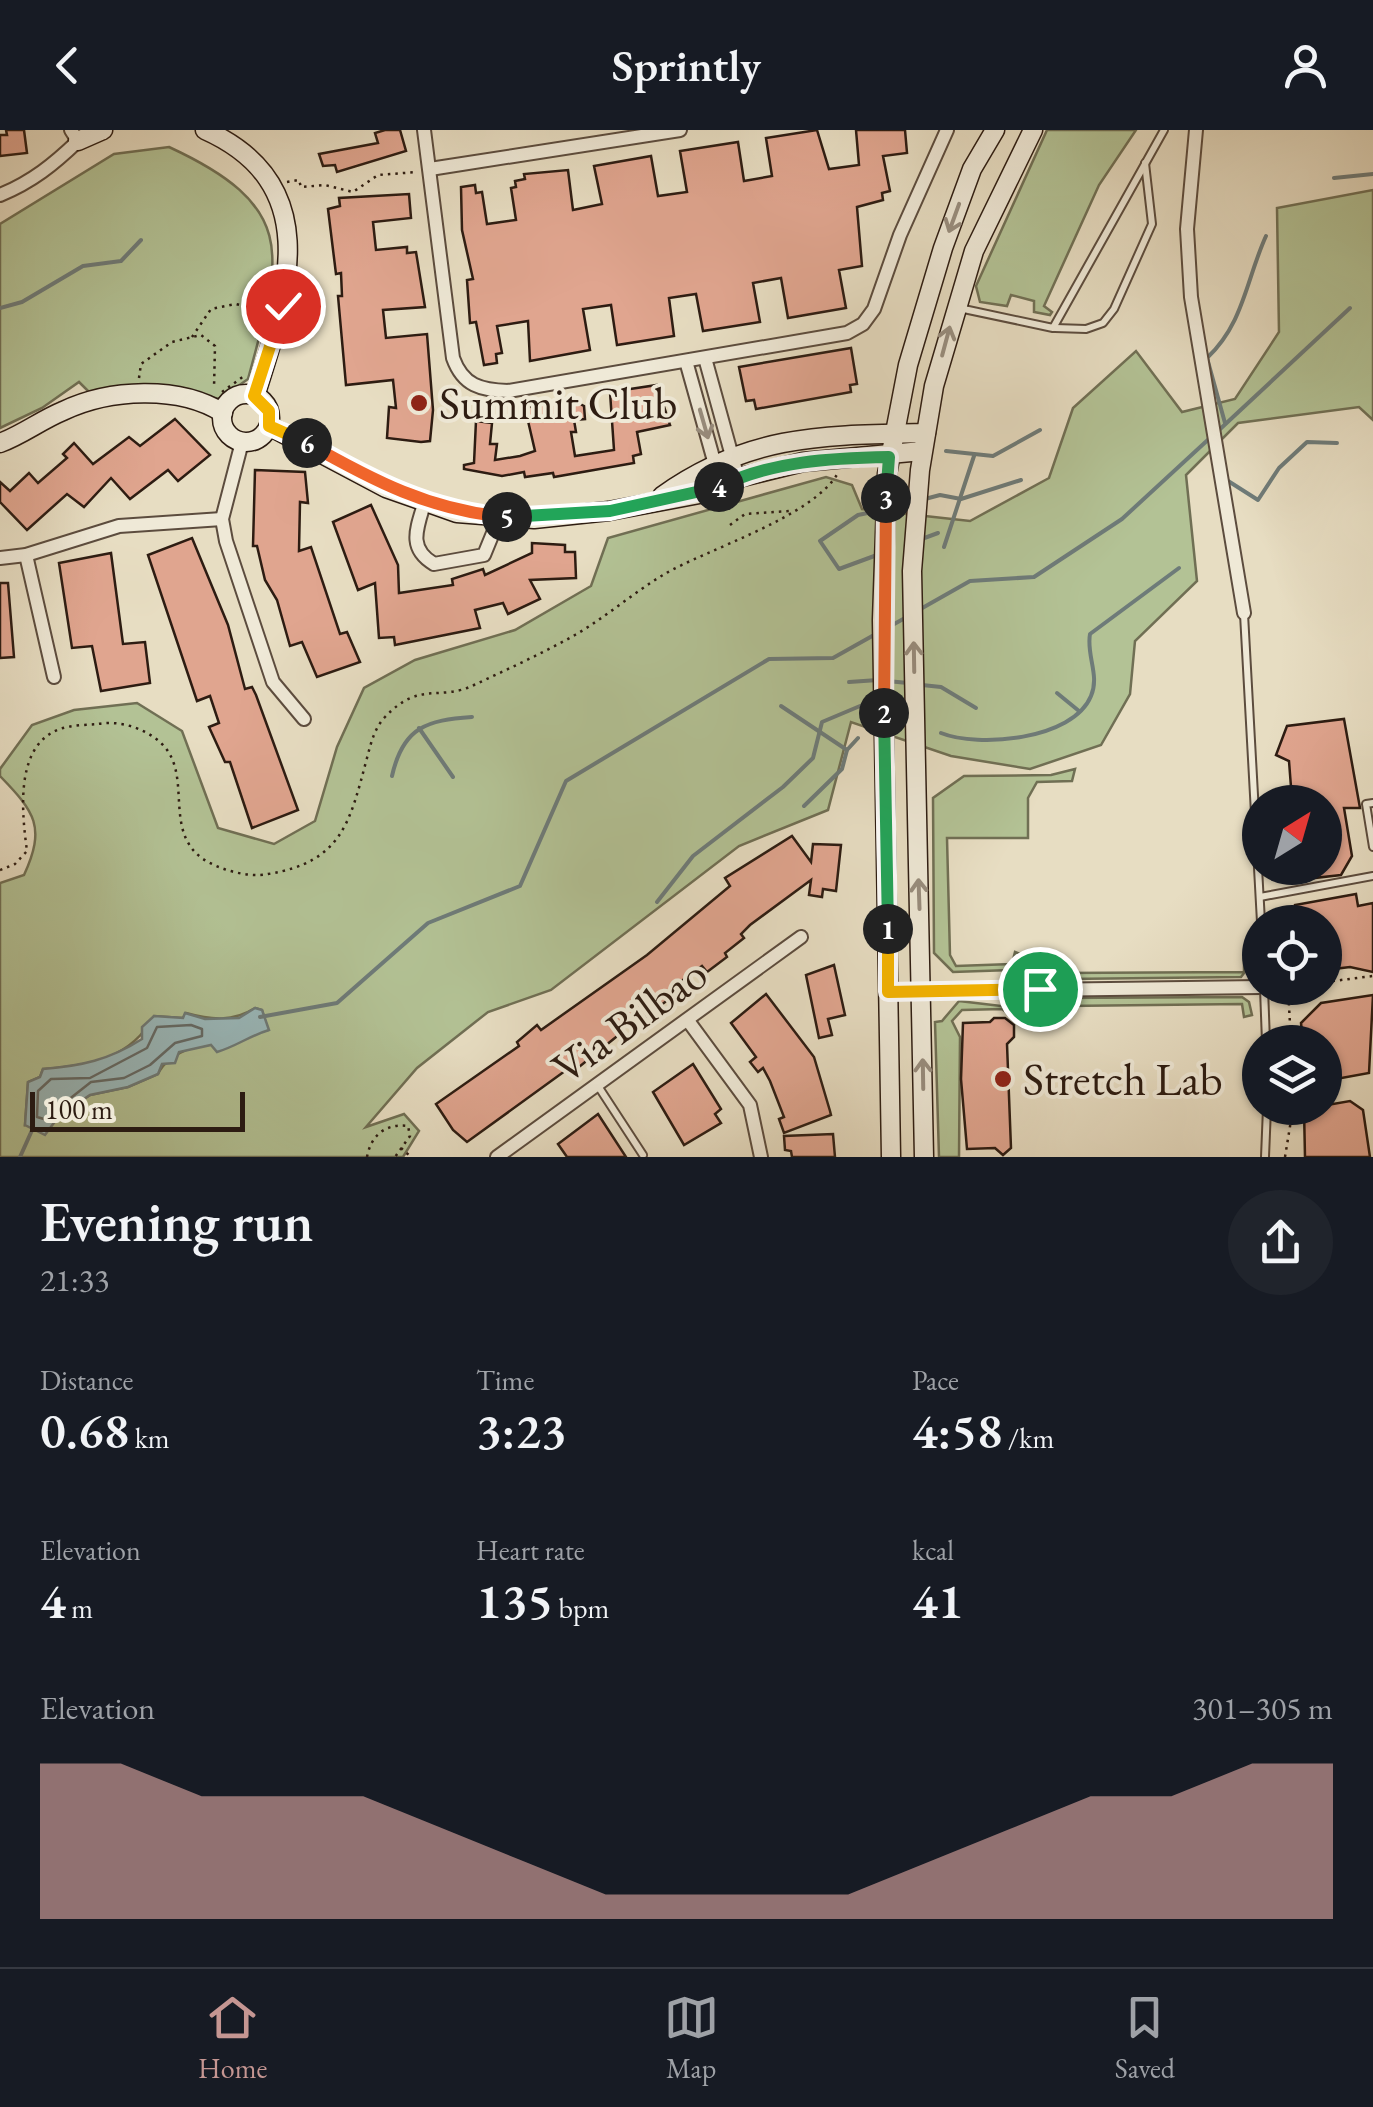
<!DOCTYPE html>
<meta charset="utf-8">
<style>
:root{--surface:#171b24;--page:#20242c;--text:#f1f3f6;--muted:#9ea1a6;--line:#363941;--accent:#c59692}
body{margin:0;font-family:"EB Garamond",serif;background:var(--page);color:var(--text);height:100vh;display:flex;flex-direction:column;font-size:38px;white-space:nowrap}
*{box-sizing:border-box;margin:0}
p{font-size:32px;color:var(--muted)}
.icon{flex:none;width:55px;height:55px;fill:none;stroke:currentColor;stroke-width:2;stroke-linecap:round;stroke-linejoin:round}
.map{position:relative;height:1027px;overflow:hidden}
.sheet{display:flex;flex-direction:column;background:var(--surface);flex:1}
.sheet>*{flex:none}
.needle{width:65px;rotate:37deg}
.tools{position:absolute;left:1242px;top:655px;display:grid;gap:20px}
.tools a{display:grid;place-items:center;width:100px;height:100px;border-radius:50%;background:var(--surface);box-shadow:0 2px 8px #0004;font-size:50px}
.scale{position:absolute;left:30px;bottom:25px;width:215px;box-sizing:border-box;padding-left:10px;border:5px solid #2d1c12;border-top:0;font-size:28px;line-height:35px;white-space:nowrap;color:#2d1c12;-webkit-text-stroke:8px #efe9d7;paint-order:stroke}
.pin{position:absolute;display:grid;place-items:center;width:85px;height:85px;color:#fff;margin:-42px;border:5px solid #fff;border-radius:50%;box-shadow:0 2px 10px #0007}
.km{position:absolute;width:50px;height:50px;margin:-25px;border-radius:50%;background:#222;color:#fff;font-size:28px;line-height:50px;text-align:center}
.round{display:grid;place-items:center;flex:none;width:105px;height:105px;border-radius:52px;background:var(--page)}
.head{display:flex;align-items:center;justify-content:space-between;height:170px;padding:0 40px}
h1{font-size:55px;font-weight:600;line-height:75px}
.metrics{display:grid;grid-template-columns:repeat(3,1fr);gap:15px;height:170px;padding:10px 40px}
.metrics div{display:grid;align-content:center}
.metrics b{font-size:50px;font-weight:600}
.metrics small{font-size:28px;font-weight:400}
.metrics p{font-size:28px}
.chart{height:280px;padding:20px 40px}
.chart p{display:flex;justify-content:space-between}
.chart svg{width:100%;height:180px;margin-top:10px;fill:var(--accent);opacity:.7}
header{display:flex;justify-content:space-between;align-items:center;height:130px;padding:0 40px;background:var(--surface);font-size:45px;font-weight:600}
.menu{display:flex;justify-content:space-around;align-items:center;height:140px;border-top:2px solid var(--line);background:var(--surface);font-size:28px;color:var(--muted)}
.menu a{display:grid;justify-items:center;gap:5px}
.menu .active{color:var(--accent)}
.map>svg:first-child{display:block}
</style>
<header><svg class="icon" aria-label="back" viewBox="0 0 24 24"><path d="M15 5l-7 7 7 7"/></svg>Sprintly<svg class="icon" aria-label="person" viewBox="0 0 24 24"><circle cx="12" cy="8" r="4"/><path d="M4 21q1-7 8-7t8 7"/></svg></header>
<div class="map">
<svg width="1373" height="1027" viewBox="0 0 1373 1027">
<rect width="100%" height="100%" fill="#e7ddc2"/>
<filter id="stains"><feTurbulence type="fractalNoise" baseFrequency=".002" numOctaves="4"/><feColorMatrix values="0 0 0 0 .2 0 0 0 0 .09 0 0 0 0 .02 0 0 0 .5 -.17"/></filter>
<radialGradient id="worn" r=".72"><stop offset=".6" stop-color="#630" stop-opacity="0"/><stop offset="1" stop-color="#630" stop-opacity=".3"/></radialGradient>
<g fill="#b3c295" stroke="#706f54" stroke-width="2.5" fill-rule="evenodd">
<polygon points="1047,0 1136,0 1099,55 1044,176 1052,182 1050,185 1034,182 1034,171 1011,165 1007,176 980,172 976,156"/>
<path d="M169,17C301,78 281,127 248,249L220,269L162,257L90,263L79,252L42,278L0,298V94L114,24Z"/>
<path d="M1373,60V290L1359,277L1238,293L1186,345L1197,451L1135,511L1130,564L1101,615L1030,639L951,626L851,592L828,680L739,716L551,860L488,882L417,938L366,997L404,984L419,1001L403,1027H0V753L24,745C46,697 35,682 0,646V639L32,595L74,580L137,573L182,601L218,698L274,714L315,691L337,617L364,558L415,530L515,500L591,456L608,408L826,347L852,355L862,379L970,391L1049,348L1073,278L1136,221L1182,282L1235,269L1279,202L1277,78ZM255,878L262,880L268,900C236,909 173,911 158,944L128,957L90,965L59,986L25,995L28,952L40,947L43,939C89,936 131,929 154,886L183,888L186,883C211,890 233,892 255,878Z"/>
<polygon points="1075,639 1072,651 1037,652 1028,668 1028,708 947,708 950,825 956,836 1012,834 1015,822 1020,824 1011,840 953,842 934,823 933,668 964,646 1051,645"/>
<polygon points="1056,829 1062,831 1061,843 1244,842 1244,829 1251,834 1241,847 1066,849 1051,848 1046,835"/>
<polygon points="1242,867 1249,872 1252,885 1244,887 1242,874 1065,876 1063,887 1047,884 1055,868"/>
<polygon points="959,871 1018,878 1027,890 1018,891 1002,879 962,880 952,891 960,907 959,1027 939,1027 935,892 942,891"/>
</g>
<path fill="#9ababd" stroke="#6e7b79" stroke-width="2.5" d="M255,878L262,880L269,900C249,906 237,916 217,922L211,915L179,922L175,933L162,934L158,944L128,957L90,965L59,986L45,1005L25,995L28,952L40,947L43,939C81,936 109,930 142,909V897L154,886L183,888L185,883L205,889L239,888Z"/>
<g fill="none" stroke-linecap="round" stroke-linejoin="round">
<polygon stroke="#646b68" stroke-width="2.5" points="191,895 202,899 202,906 175,913 150,935 124,948 91,952 44,989 37,987 38,961 51,949 90,948 147,918 157,897"/>
<g stroke="#6e7b79" stroke-width="4">
<polyline points="1334,48 1373,44"/>
<polyline points="0,178 22,172 83,136 121,131 141,110"/>
<path d="M1225,293L1207,228C1244,193 1246,150 1266,106"/>
<polyline points="1218,301 1350,178"/>
<polyline points="946,321 993,326 1040,300"/>
<polyline points="1225,349 1258,370 1279,338 1307,312 1337,313"/>
<polyline points="925,369 940,365 961,369 1021,350"/>
<polyline points="891,377 911,372"/>
<polyline points="919,410 938,403"/>
<polyline points="944,417 974,326"/>
<polyline points="877,425 839,439 820,411 858,385 882,380"/>
<polyline points="917,481 970,451 1034,447 1122,389 1211,307"/>
<polyline points="887,498 905,488"/>
<polyline points="887,551 908,553"/>
<polyline points="849,552 878,550"/>
<polyline points="922,555 941,557 976,578"/>
<polyline points="1057,563 1079,581"/>
<polyline points="781,576 847,620"/>
<polyline points="419,598 453,647"/>
<path d="M941,603C978,618 1073,610 1091,566C1100,545 1086,525 1090,504L1179,438"/>
<path d="M392,646C403,597 427,590 472,587"/>
<polyline points="804,676 842,639 847,620 858,608"/>
<polyline points="657,772 693,726 783,657 813,628 822,592 860,576"/>
<polyline points="260,887 337,873 428,793 520,756 566,651 769,529 833,528 874,505"/>
<polyline points="20,1027 33,998"/>
</g>
</g>
<g fill="#e0a58f" stroke="#2d1c12" stroke-width="2.5">
<polygon points="6,0 24,0 27,23 0,26 0,5 7,5"/>
<polygon points="385,0 400,0 406,21 337,42 335,35 323,36 319,24 378,13 375,3"/>
<polygon points="817,0 829,39 859,35 856,0 905,0 907,23 883,26 890,61 882,63 883,70 857,77 862,136 839,140 846,178 788,188 781,148 753,153 760,192 703,201 696,164 669,168 674,206 617,215 611,175 583,179 590,220 530,231 528,191 497,196 502,223 496,224 497,233 484,235 476,192 470,193 467,150 473,149 462,100 461,57 475,55 476,63 482,62 487,94 516,90 511,58 516,57 515,51 525,49 524,44 568,40 573,80 602,74 594,36 651,26 658,66 687,62 680,21 738,12 744,51 772,46 766,8"/>
<polygon points="409,64 411,88 373,92 376,120 407,117 407,123 416,122 425,177 383,180 386,208 427,204 433,280 430,311 421,312 387,308 389,277 396,278 393,250 346,255 338,166 342,166 341,143 336,144 328,79 340,76 339,68"/>
<polygon points="851,218 857,254 850,255 851,262 756,279 754,270 746,271 739,237"/>
<polygon points="657,255 670,295 637,302 641,324 633,326 634,333 554,347 553,343 525,347 524,342 502,346 464,339 464,335 474,333 476,291 492,293 490,314 497,314 495,330 520,326 535,321 525,278 557,271 570,269 584,276 585,289 574,290 576,302 571,302 575,326 614,320 610,262"/>
<polygon points="175,289 210,325 178,351 168,340 130,369 111,348 84,377 67,364 27,400 0,372 0,352 10,361 29,343 38,353 67,328 63,324 74,313 93,334 129,307 140,316"/>
<polygon points="255,340 305,342 308,373 300,372 299,421 311,417 340,504 347,502 360,532 317,547 302,512 290,516 277,470 265,450 257,416 253,416"/>
<polygon points="371,375 398,435 399,463 453,455 452,449 483,439 485,445 532,423 532,413 565,415 565,422 575,422 576,448 530,450 540,469 508,484 503,473 475,480 480,498 395,515 394,507 379,508 375,453 358,460 333,392"/>
<polygon points="192,408 228,495 245,559 252,557 256,565 298,680 252,698 230,632 225,632 209,597 219,593 210,566 197,571 148,425"/>
<polygon points="111,423 123,514 145,512 150,553 101,561 92,516 72,518 59,433"/>
<polygon points="0,453 8,453 14,527 0,528"/>
<polygon points="1344,589 1360,678 1344,678 1352,726 1341,745 1296,750 1295,738 1325,738 1325,672 1280,672 1280,659 1291,657 1289,631 1276,625 1287,596"/>
<polygon points="792,706 811,732 813,714 841,715 836,761 823,759 822,767 809,765 811,750 750,795 741,804 744,808 725,823 727,827 707,842 702,836 683,850 686,856 643,889 639,883 618,899 621,903 579,937 576,933 467,1012 453,1000 436,974 519,916 517,912 537,895 541,900 647,825 730,756 725,748"/>
<polygon points="1356,764 1358,776 1373,773 1373,842 1350,837 1325,840 1325,792 1295,792 1295,775"/>
<polygon points="834,835 845,885 828,889 832,905 819,908 806,845"/>
<polygon points="766,864 814,927 830,981 831,985 784,1003 779,989 784,987 770,951 763,938 758,942 750,932 756,927 731,893"/>
<polygon points="1373,865 1369,943 1325,951 1325,912 1303,912 1301,893 1321,873"/>
<polygon points="994,888 1005,888 1014,895 1014,907 1007,914 1011,1018 1003,1025 995,1018 967,1019 961,949 963,893 990,892"/>
<polygon points="693,934 721,979 715,984 721,993 684,1015 653,962"/>
<polygon points="1350,971 1363,980 1370,1027 1305,1027 1304,979"/>
<polygon points="598,984 626,1027 567,1027 558,1014"/>
<polygon points="833,1004 835,1027 792,1027 791,1021 785,1020 784,1006"/>
</g>
<g fill="none" stroke-linecap="round" stroke-linejoin="round">
<g stroke="#5c4c3e" stroke-width="10">
<g id="lane">
<polyline points="959,178 1053,198 1164,0"/>
<polyline points="1055,198 1086,199 1103,193 1114,179 1152,94 1145,33"/>
<polyline points="1244,484 1261,792"/>
<polyline points="1373,673 1366,674 1373,717"/>
<polyline points="1260,767 1373,746"/>
<polyline points="1264,858 1266,912"/>
<polyline points="598,956 643,1025"/>
<polyline points="1265,1027 1267,978"/>
</g>
</g>
<g stroke="#5c4c3e" stroke-width="16">
<g id="street">
<path d="M424,0L453,228C463,256 481,260 508,261L847,203L863,194L874,179L900,105L947,0"/>
<polyline points="1196,0 1187,99 1191,167 1244,483"/>
<polyline points="430,39 680,0"/>
<path d="M0,65C32,52 54,34 78,11L71,0"/>
<polyline points="705,228 738,348"/>
<polyline points="686,231 721,356"/>
<polyline points="242,312 222,389 226,411 273,552 304,589"/>
<path d="M425,371C417,398 407,418 434,434L484,425L500,386"/>
<polyline points="26,425 54,547"/>
<polyline points="0,428 26,425 119,396 222,389"/>
<polyline points="888,862 1260,857"/>
<polyline points="689,892 750,975 761,1027"/>
<polyline points="497,1027 801,807"/>
</g>
</g>
<g stroke="#2d1c12" stroke-width="21">
<g id="secondary">
<path d="M205,0C328,55 286,168 255,266"/>
<polyline points="78,11 103,0"/>
<circle cx="246" cy="288" r="24"/>
<polyline points="269,296 386,358 457,383 534,389 609,381 710,362 738,348 803,332 922,321"/>
<path d="M0,313C22,305 41,290 63,281C109,259 179,255 223,283"/>
<path d="M662,366C749,304 823,305 926,303"/>
<polyline points="891,1027 882,490 887,344 908,235 943,118 972,39 995,0"/>
<polyline points="924,1027 912,441 920,340 934,256 974,121 1033,0"/>
</g>
</g>
<g stroke="#2d1c12" stroke-width="2.5" stroke-dasharray="2.5 5" stroke-linecap="butt">
<polyline points="287,52 299,50 301,57 325,55 353,62 378,45 417,42"/>
<polyline points="192,207 211,179 236,174 263,181"/>
<polyline points="139,248 141,234 172,212 201,205 215,216 214,258"/>
<polyline points="222,262 244,246"/>
<polyline points="730,395 745,384 789,381"/>
<path d="M0,740L15,734L27,721C22,684 14,615 60,599C71,595 86,595 98,594C119,590 145,598 161,613C194,644 162,700 203,729C220,740 249,748 268,744C343,732 350,691 367,628C371,613 374,599 385,587C420,550 439,572 474,555C508,539 543,523 575,505C606,487 633,463 663,445C706,419 812,388 838,343"/>
<polyline points="1325,852 1373,846"/>
<polyline points="1288,858 1291,912"/>
<polyline points="401,1018 411,1027"/>
<path d="M367,1027C371,1005 386,993 408,996L410,1006L395,1027"/>
<polyline points="1285,1027 1293,978"/>
</g>
<use href="#lane" stroke="#efe9d7" stroke-width="6"/>
<use href="#street" stroke="#efe9d7" stroke-width="12"/>
<use href="#secondary" stroke="#efe9d7" stroke-width="18"/>
</g>
<defs><path id="oneway-shaft" d="M-6 0H5M1.5-3L5.5 0L1.5 3" fill="none" stroke-width="1.6" stroke-linecap="round" stroke-linejoin="round" transform="scale(2.5)"/></defs>
<g stroke="#988d7e">
<use href="#oneway-shaft" transform="translate(954 88) rotate(110)"/>
<use href="#oneway-shaft" transform="translate(946 211) rotate(-75)"/>
<use href="#oneway-shaft" transform="translate(704 294) rotate(74)"/>
<use href="#oneway-shaft" transform="translate(914 527) rotate(-91)"/>
<use href="#oneway-shaft" transform="translate(919 764) rotate(-92)"/>
<use href="#oneway-shaft" transform="translate(923 944) rotate(-91)"/>
</g>
<g fill="none" stroke-linecap="round" stroke-linejoin="round">
<g stroke="#fff" stroke-width="20">
<polyline id="split-1" points="888,799 888,862 1040,859"/>
</g>
<g stroke="#fff" stroke-width="20">
<polyline id="split-2" points="884,583 888,799"/>
</g>
<g stroke="#fff" stroke-width="20">
<polyline id="split-3" points="884,583 886,368"/>
</g>
<g stroke="#fff" stroke-width="20">
<path id="split-4" d="M719,357C771,331 832,328 889,327L886,368"/>
</g>
<g stroke="#fff" stroke-width="20">
<polyline id="split-5" points="507,387 610,381 719,357"/>
</g>
<g stroke="#fff" stroke-width="20">
<path id="split-6" d="M307,313C372,350 431,381 507,387"/>
</g>
<g stroke="#fff" stroke-width="20">
<polyline id="split-7" points="283,176 254,266 269,281 269,296 307,313"/>
</g>
<use href="#split-1" stroke="#f5b400" stroke-width="12"/>
<use href="#split-2" stroke="#22a559" stroke-width="12"/>
<use href="#split-3" stroke="#f0652b" stroke-width="12"/>
<use href="#split-4" stroke="#22a559" stroke-width="12"/>
<use href="#split-5" stroke="#22a559" stroke-width="12"/>
<use href="#split-6" stroke="#f0652b" stroke-width="12"/>
<use href="#split-7" stroke="#f5b400" stroke-width="12"/>
</g>
<g fill="#8f2418" stroke="#efe9d7" stroke-width="4">
<circle cx="419" cy="273" r="10"/>
<circle cx="1003" cy="949" r="10"/>
</g>
<g text-anchor="middle" dominant-baseline="central" stroke-width="8" stroke-linejoin="round" paint-order="stroke">
<g font-size="45" fill="#2d1c12" stroke="#efe9d7" text-anchor="start">
<text x="439" y="273">Summit Club</text>
<text x="1023" y="949">Stretch Lab</text>
</g>
<g font-size="45" fill="#2d1c12" stroke="#efe9d7">
<text transform="translate(629 890) rotate(-36)">Via Bilbao</text>
</g>
</g>
<rect width="100%" height="100%" filter="url(#stains)"/>
<rect width="100%" height="100%" fill="url(#worn)"/>
</svg>
<div class="tools">
<a><svg class="needle" viewBox="-14 -14 28 28"><path d="M0-13l5 13h-10z" fill="#e53935"/><path d="M0 13l5-13h-10z" fill="#9ea1a6"/></svg></a>
<a><svg class="icon" aria-label="locate" viewBox="0 0 24 24"><circle cx="12" cy="12" r="6"/><path d="M12 2v4M12 18v4M2 12h4M18 12h4"/></svg></a>
<a><svg class="icon" aria-label="layers" viewBox="0 0 24 24"><path d="M12 4l9 5-9 5-9-5zM3 14l9 5 9-5"/></svg></a>
</div>
<div class="scale">100 m</div>
<div class="pin" style="left:1040px;top:859px;background:#1e9e55"><svg class="icon" aria-label="arrive" viewBox="0 0 24 24"><path d="M6 21V4h12l-3 4 3 4H6"/></svg></div>
<div class="pin" style="left:283px;top:176px;background:#d93025"><svg class="icon" aria-label="check" viewBox="0 0 24 24"><path d="M5 12l5 5 9-10"/></svg></div>
<b class="km" style="left:888px;top:799px">1</b>
<b class="km" style="left:884px;top:583px">2</b>
<b class="km" style="left:886px;top:368px">3</b>
<b class="km" style="left:719px;top:357px">4</b>
<b class="km" style="left:507px;top:387px">5</b>
<b class="km" style="left:307px;top:313px">6</b>
</div>
<section class="sheet">
<div class="head"><div><h1>Evening run</h1><p>21:33</p></div><a class="round"><svg class="icon" aria-label="share" viewBox="0 0 24 24"><path d="M12 15V3M7 8l5-5 5 5M5 13v7h14v-7"/></svg></a></div>
<div class="metrics">
<div><p>Distance</p><b>0.68<small> km</small></b></div>
<div><p>Time</p><b>3:23</b></div>
<div><p>Pace</p><b>4:58<small> /km</small></b></div>
</div>
<div class="metrics">
<div><p>Elevation</p><b>4<small> m</small></b></div>
<div><p>Heart rate</p><b>135<small> bpm</small></b></div>
<div><p>kcal</p><b>41</b></div>
</div>
<div class="chart"><p><span>Elevation</span>301–305 m</p>
<svg viewBox="0 0 160 44" preserveAspectRatio="none"><path d="M0 44V6L10 6L20 14L30 14L40 14L50 22L60 30L70 38L80 38L90 38L100 38L110 30L120 22L130 14L140 14L150 6L160 6V44z"/></svg>
</div>
</section>
<nav class="menu">
<a class="active"><svg class="icon" aria-label="home" viewBox="0 0 24 24"><path d="M3 11l9-7 9 7M6 9v11h12V9"/></svg>Home</a>
<a><svg class="icon" aria-label="map" viewBox="0 0 24 24"><path d="M3 6l6-2 6 2 6-2v14l-6 2-6-2-6 2zM9 4v14M15 6v14"/></svg>Map</a>
<a><svg class="icon" aria-label="saved" viewBox="0 0 24 24"><path d="M7 4h10v16l-5-4-5 4z"/></svg>Saved</a>
</nav>
